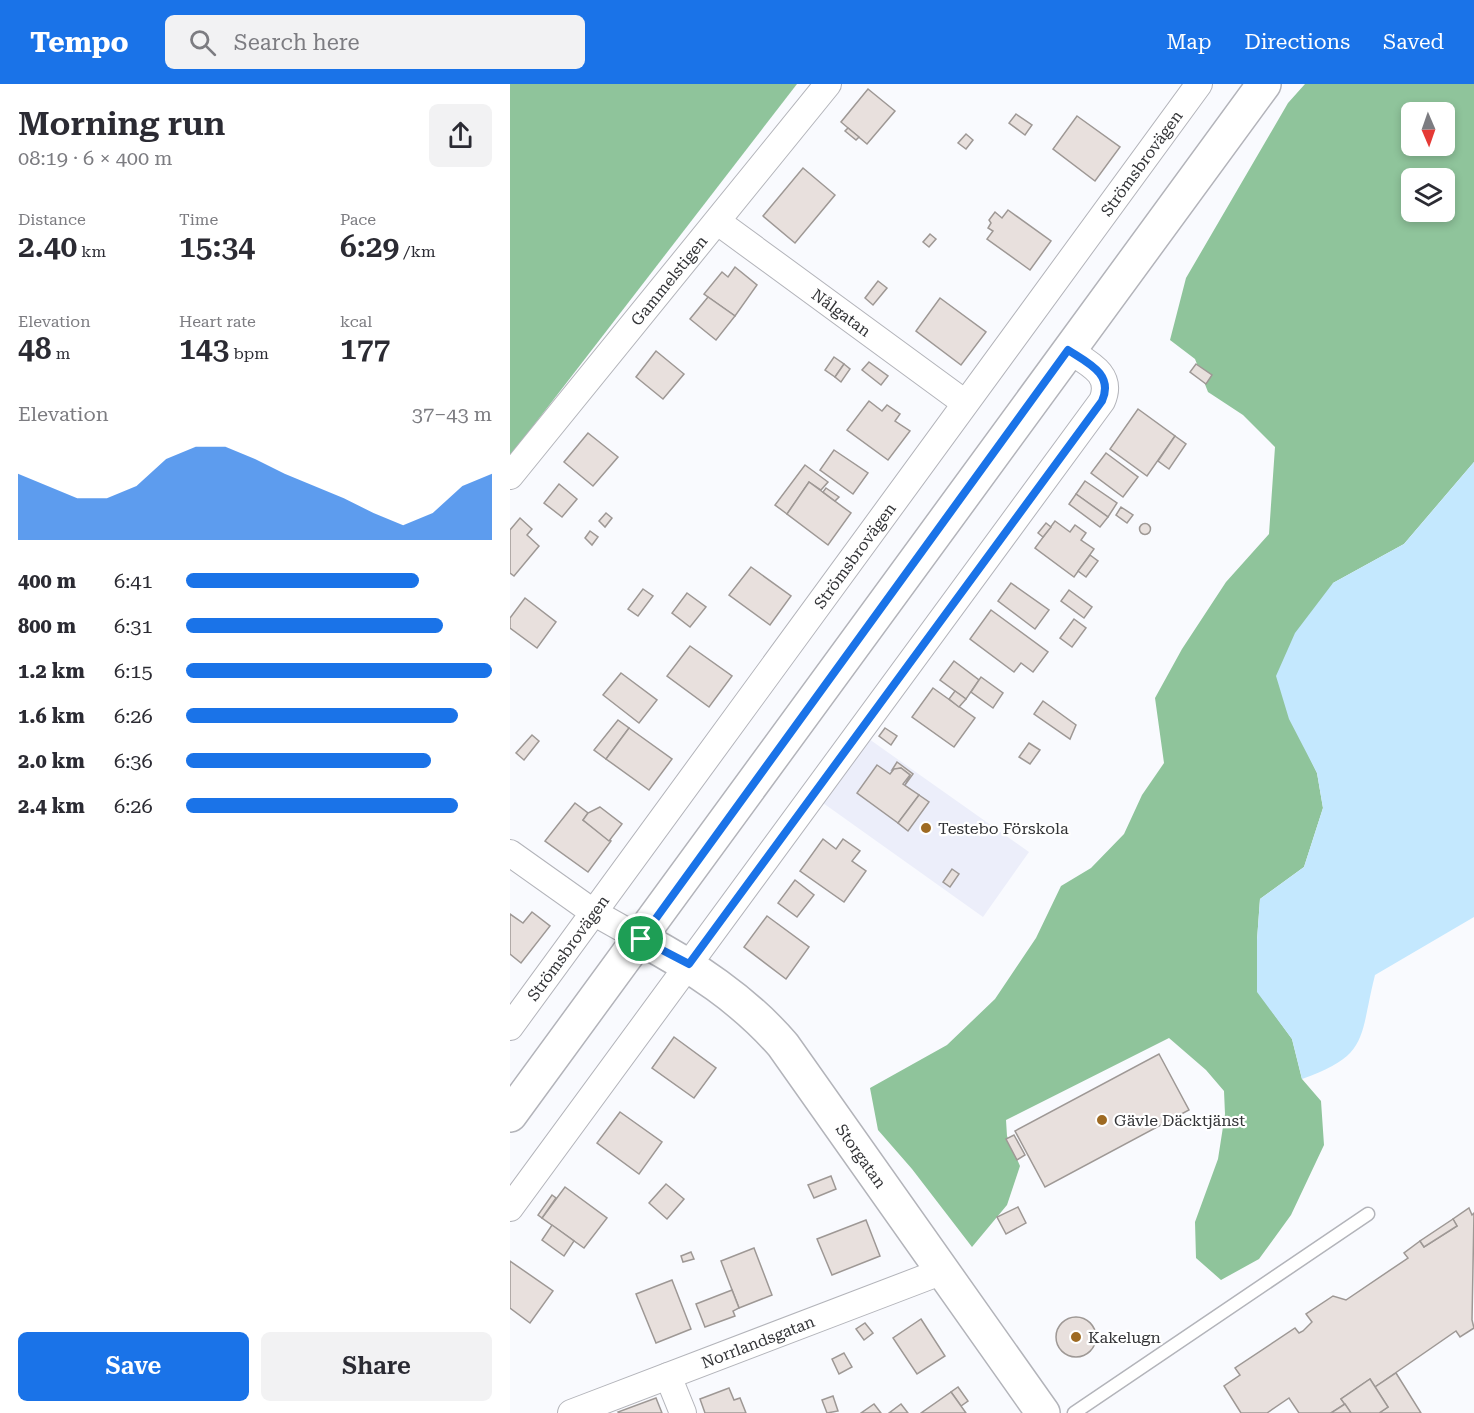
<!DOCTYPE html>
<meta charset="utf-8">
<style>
:root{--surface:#fff;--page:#f2f2f3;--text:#2b2b33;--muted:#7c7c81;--accent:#1a73e8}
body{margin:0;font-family:"Roboto Serif",serif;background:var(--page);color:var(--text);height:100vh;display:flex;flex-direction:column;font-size:22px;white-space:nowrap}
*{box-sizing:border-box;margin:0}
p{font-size:20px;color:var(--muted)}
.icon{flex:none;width:33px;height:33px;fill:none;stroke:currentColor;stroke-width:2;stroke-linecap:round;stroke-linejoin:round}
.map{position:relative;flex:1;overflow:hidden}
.side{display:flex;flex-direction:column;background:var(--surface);width:510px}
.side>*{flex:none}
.needle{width:39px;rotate:178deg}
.tools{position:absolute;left:891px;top:18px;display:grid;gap:12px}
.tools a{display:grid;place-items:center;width:54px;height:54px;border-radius:9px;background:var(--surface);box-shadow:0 3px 9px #0003;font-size:30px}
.pin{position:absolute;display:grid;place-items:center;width:51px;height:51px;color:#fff;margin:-26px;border:3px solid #fff;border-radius:50%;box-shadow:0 2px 6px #0007}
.round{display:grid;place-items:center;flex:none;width:63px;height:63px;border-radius:9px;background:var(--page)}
.head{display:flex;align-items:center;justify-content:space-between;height:102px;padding:0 18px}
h1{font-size:33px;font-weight:600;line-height:45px}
.stats{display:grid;grid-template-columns:repeat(3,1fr);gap:9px;height:102px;padding:6px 18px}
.stats div{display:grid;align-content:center}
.stats b{font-size:30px;font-weight:600}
.stats small{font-size:16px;font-weight:400}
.stats p{font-size:16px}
.chart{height:168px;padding:12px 18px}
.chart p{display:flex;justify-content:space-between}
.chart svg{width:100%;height:108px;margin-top:6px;fill:var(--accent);opacity:.7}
.cta{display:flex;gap:12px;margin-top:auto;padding:12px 18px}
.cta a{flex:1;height:69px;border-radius:9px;background:var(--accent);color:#fff;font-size:24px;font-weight:600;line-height:69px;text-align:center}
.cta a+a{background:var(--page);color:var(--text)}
ul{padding:0 18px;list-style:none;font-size:20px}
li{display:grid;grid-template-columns:96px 72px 1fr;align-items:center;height:45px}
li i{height:15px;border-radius:8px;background:var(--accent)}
header{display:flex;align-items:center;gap:36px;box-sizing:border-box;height:84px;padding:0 30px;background:var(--accent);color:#fff}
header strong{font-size:28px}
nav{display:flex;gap:33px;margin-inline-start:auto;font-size:21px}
.search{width:420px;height:54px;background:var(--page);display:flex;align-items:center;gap:15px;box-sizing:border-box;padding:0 21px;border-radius:9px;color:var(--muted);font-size:22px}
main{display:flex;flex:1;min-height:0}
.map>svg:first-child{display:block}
</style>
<header>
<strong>Tempo</strong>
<div class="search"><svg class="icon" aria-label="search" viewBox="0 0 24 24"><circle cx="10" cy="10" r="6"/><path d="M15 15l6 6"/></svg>Search here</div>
<nav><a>Map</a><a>Directions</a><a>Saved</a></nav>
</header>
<main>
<section class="side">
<div class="head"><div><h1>Morning run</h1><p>08:19 · 6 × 400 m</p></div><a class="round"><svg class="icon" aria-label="share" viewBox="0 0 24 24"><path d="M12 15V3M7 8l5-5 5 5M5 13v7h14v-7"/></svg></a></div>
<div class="stats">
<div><p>Distance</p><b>2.40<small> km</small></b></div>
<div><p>Time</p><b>15:34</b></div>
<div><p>Pace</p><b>6:29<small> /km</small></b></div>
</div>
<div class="stats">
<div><p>Elevation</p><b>48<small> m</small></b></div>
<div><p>Heart rate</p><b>143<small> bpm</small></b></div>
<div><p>kcal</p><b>177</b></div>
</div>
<div class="chart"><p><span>Elevation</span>37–43 m</p>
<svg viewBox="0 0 160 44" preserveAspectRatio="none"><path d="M0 44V17L10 22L20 27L30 27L40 22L50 11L60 6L70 6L80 11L90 17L100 22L110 27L120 33L130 38L140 33L150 22L160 17V44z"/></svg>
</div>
<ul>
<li><b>400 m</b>6:41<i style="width:76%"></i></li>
<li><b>800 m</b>6:31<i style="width:84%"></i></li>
<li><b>1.2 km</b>6:15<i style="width:100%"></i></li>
<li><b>1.6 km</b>6:26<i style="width:89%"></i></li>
<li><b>2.0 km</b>6:36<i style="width:80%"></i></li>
<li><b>2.4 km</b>6:26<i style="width:89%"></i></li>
</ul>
<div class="cta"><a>Save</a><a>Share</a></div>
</section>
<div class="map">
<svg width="964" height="1329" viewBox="0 0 964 1329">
<rect width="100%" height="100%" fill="#f9fafe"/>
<polygon fill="#eceefa" points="359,655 519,768 473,833 313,719"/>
<g fill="#8fc49b" fill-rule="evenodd">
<polygon points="0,0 287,0 0,372"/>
<path d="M795,0H964V378L894,460L823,499L794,662L807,689L813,724L794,783L750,815L747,856L748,908L782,955L792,995L811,1017L814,1061L781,1131L749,1175L711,1196L686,1174L685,1138L708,1075L715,1030L714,1007L696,986L659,954L496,1036L497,1052L510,1082L497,1121L462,1163L402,1085L368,1046L360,1004L437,961L485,915L526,854L551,802L581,784L614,750L632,711L654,679L645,614L672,565L716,498L759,450L765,363L733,331L698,308L685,275L660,256L676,194L778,19ZM902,28H934V62H902ZM902,94H934V128H902Z"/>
</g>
<path fill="#c4e8fe" d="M964,378V833L865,891C849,954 860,971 792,995L782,955L747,908V856L750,815L794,783L813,724L807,689L779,635L766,592L785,549L823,499L894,460Z"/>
<g fill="#e8e0dd" stroke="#9e9895" stroke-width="1.5">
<polygon points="358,5 385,27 357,60 331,38"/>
<polygon points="506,30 522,41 515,51 499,39"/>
<polygon points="567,32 610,63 585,97 543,65"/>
<polygon points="338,44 349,53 346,56 335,47"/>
<polygon points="456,50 463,56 456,65 448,59"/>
<polygon points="293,84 325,111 285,159 253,132"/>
<polygon points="498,126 541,157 520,186 477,155 483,147 478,144 481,139 479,136 485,128 492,134"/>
<polygon points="420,150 426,155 419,163 413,158"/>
<polygon points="225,183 247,201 225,232 194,210 212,188 218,193"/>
<polygon points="368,197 377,204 363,221 355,214"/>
<polygon points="198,213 225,232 206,256 180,235"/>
<polygon points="430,214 476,248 451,281 406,247"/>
<polygon points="146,267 174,290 153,315 126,293"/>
<polygon points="324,273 334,280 325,293 315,286"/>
<polygon points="359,278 378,292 371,301 352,286"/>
<polygon points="334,280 340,285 331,298 325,293"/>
<polygon points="686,280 702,291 696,300 680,288"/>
<polygon points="359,317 372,327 377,321 390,330 385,337 400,347 378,376 337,346"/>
<polygon points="628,325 665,352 637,392 600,365"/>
<polygon points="78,349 108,373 83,402 54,378"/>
<polygon points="665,352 676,360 659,385 648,377"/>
<polygon points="324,366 358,389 343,410 310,386"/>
<polygon points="596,369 628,393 613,413 581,389"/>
<polygon points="295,381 318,398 311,406 299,398 277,430 265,421"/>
<polygon points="575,397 607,419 598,433 566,410"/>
<polygon points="299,398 341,429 318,461 277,430"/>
<polygon points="49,400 67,415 52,433 34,419"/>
<polygon points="316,404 329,413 325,417 313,408"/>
<polygon points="566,410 598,433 590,443 559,420"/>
<polygon points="611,423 623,431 617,439 606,431"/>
<polygon points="96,429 102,434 95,443 89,437"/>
<polygon points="10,434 22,445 17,451 29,462 4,492 0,489 0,446"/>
<polygon points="545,437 560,448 565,441 576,449 571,456 584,465 564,493 525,464"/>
<polygon points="536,439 541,443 533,453 528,449"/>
<circle cx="635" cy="445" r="5.5"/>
<polygon points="80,447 88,453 82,461 75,454"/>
<polygon points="580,471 588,477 576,493 568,487"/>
<polygon points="241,483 281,512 260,541 219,511"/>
<polygon points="501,499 539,526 525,545 488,517"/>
<polygon points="133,505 143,512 128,532 118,525"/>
<polygon points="559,506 582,523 574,534 551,517"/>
<polygon points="177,509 196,523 180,543 162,529"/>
<polygon points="15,514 46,538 27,564 0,544 0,534"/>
<polygon points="481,526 538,568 523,588 511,579 504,588 460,555"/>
<polygon points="564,535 576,544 562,563 550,554"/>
<polygon points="180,562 222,592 199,623 157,592"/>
<polygon points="444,577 469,596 456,615 430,596"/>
<polygon points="111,589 147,616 129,639 93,611"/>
<polygon points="471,593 493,609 483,624 461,608"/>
<polygon points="423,604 465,634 444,663 402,633"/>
<polygon points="445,607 456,615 449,623 439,615"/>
<polygon points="533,617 566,641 560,655 524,630"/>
<polygon points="108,636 119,644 96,675 84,666"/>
<polygon points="119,644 162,675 139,706 96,675"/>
<polygon points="375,644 387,652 381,661 369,652"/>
<polygon points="22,651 29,657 14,676 6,669"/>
<polygon points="519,659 530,666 520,680 509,673"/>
<polygon points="387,678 403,690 395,701 400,691 391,684 382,686"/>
<polygon points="367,681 380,690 384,685 391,684 400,691 393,700 409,711 388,739 347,709"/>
<polygon points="409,711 419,718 398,747 388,739"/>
<polygon points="65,719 78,729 73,736 101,757 78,788 35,757"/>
<polygon points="90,723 112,740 99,757 73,736 78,729"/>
<polygon points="313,755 326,765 333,755 350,767 342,777 356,787 334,818 290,787"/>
<polygon points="442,785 449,790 440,803 433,798"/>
<polygon points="285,796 304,811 287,833 268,819"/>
<polygon points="22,828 40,842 11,879 0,870 0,830 13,839"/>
<polygon points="257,832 299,863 276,895 234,863"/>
<polygon points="164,953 206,984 184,1014 142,984"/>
<polygon points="649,970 679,1026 535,1103 505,1047"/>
<polygon points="110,1028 152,1058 129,1090 87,1059"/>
<polygon points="504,1051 515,1071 507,1076 496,1055"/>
<polygon points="321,1092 326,1105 304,1114 298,1101"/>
<polygon points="156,1100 174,1115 157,1135 139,1119"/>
<polygon points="55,1103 97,1134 74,1164 32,1134"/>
<polygon points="42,1111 46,1114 32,1134 28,1131"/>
<polygon points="508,1123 516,1139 496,1150 487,1133"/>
<polygon points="959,1124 962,1131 964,1129 962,1236 964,1244 950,1253 946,1247 865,1303 860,1295 831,1315 835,1320 821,1329 789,1329 779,1314 757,1329 731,1329 714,1302 730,1291 725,1284 785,1244 789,1249 793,1247 802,1238 796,1230 823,1212 836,1216 898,1174 894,1169 910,1157 914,1163 947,1142 943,1135"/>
<polygon points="943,1135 947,1142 914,1163 910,1157"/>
<polygon points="356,1136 370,1172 322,1191 307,1155"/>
<polygon points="42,1141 64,1157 54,1172 32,1156"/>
<polygon points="244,1164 262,1211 229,1224 211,1177"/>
<polygon points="181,1168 184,1175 173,1178 171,1172"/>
<polygon points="0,1177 43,1207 20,1239 0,1224"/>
<polygon points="162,1196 181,1245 146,1259 126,1210"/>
<polygon points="222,1206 229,1224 223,1227 225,1232 195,1243 186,1220"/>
<circle cx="566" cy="1253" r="20"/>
<polygon points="411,1235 435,1272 407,1290 383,1254"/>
<polygon points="355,1239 363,1249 354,1256 346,1245"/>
<polygon points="334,1269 342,1283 329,1290 322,1275"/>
<polygon points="886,1289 911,1329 869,1329 878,1323 865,1303"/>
<polygon points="860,1295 878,1323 869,1329 841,1329 831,1315"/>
<polygon points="448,1303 458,1317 451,1322 441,1308"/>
<polygon points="219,1304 224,1316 230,1314 236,1329 195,1329 190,1315"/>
<polygon points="441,1308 456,1329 411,1329"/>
<polygon points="323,1312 328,1327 317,1329 312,1316"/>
<polygon points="146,1314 152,1329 109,1329 108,1328"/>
<polygon points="364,1320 371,1329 351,1329"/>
<polygon points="391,1320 398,1329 379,1329"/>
<polygon points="835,1320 841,1329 821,1329"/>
</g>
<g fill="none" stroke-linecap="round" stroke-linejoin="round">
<g stroke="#b3b4ba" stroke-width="15">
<polyline id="lane" points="564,1329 858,1130"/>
</g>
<g stroke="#b3b4ba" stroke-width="28">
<g id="street">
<path id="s1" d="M208,138L455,319"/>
<path id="s2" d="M0,392L318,0"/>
<polyline points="0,769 83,828 131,855"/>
<path id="s3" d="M0,943L689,0"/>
<path d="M0,1124L592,317C604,290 578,279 558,266"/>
<polyline points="158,1292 173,1329"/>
<path id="s4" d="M61,1329L433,1187"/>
</g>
</g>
<g stroke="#b3b4ba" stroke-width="36">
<g id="secondary">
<path id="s5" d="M131,855C184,883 233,915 273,961L533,1329"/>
<polyline points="0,1031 754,0"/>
</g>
</g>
<use href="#lane" stroke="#fff" stroke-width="12"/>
<use href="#street" stroke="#fff" stroke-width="26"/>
<use href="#secondary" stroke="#fff" stroke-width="33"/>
</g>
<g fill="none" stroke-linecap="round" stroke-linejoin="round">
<g stroke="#fff" stroke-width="12">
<path id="route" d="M558,266C578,279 604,290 592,317L179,880L131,855Z"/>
</g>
<use href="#route" stroke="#1a73e8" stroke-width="8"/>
</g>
<g fill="#9e6a22" stroke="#fff" stroke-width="2">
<circle cx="416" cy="744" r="6"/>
<circle cx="592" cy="1036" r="6"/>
<circle cx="566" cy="1253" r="6"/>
</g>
<g text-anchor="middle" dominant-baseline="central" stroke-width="4.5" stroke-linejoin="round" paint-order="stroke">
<g font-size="16" fill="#333437" stroke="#fff">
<text stroke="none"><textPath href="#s3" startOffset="1070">Strömsbrovägen</textPath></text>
<text stroke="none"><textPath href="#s2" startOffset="252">Gammelstigen</textPath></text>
<text stroke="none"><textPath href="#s1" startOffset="153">Nålgatan</textPath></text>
<text stroke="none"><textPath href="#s3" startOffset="584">Strömsbrovägen</textPath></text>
<text stroke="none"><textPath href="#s3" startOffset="98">Strömsbrovägen</textPath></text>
<text stroke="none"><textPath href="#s5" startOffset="314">Storgatan</textPath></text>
<text stroke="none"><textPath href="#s4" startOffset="200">Norrlandsgatan</textPath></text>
</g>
<g font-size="16" fill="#333437" stroke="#fff" text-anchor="start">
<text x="428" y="744">Testebo Förskola</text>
<text x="604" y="1036">Gävle Däcktjänst</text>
<text x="578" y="1253">Kakelugn</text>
</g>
</g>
</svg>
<div class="tools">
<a><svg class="needle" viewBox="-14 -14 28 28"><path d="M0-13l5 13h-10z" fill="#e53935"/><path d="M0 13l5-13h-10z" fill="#7c7c81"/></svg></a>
<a><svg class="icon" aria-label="layers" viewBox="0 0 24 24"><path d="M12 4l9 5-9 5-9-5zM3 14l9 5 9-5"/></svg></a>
</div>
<div class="pin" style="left:131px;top:855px;background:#1e9e55"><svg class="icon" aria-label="arrive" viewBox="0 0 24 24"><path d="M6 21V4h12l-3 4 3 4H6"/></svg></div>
</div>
</main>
